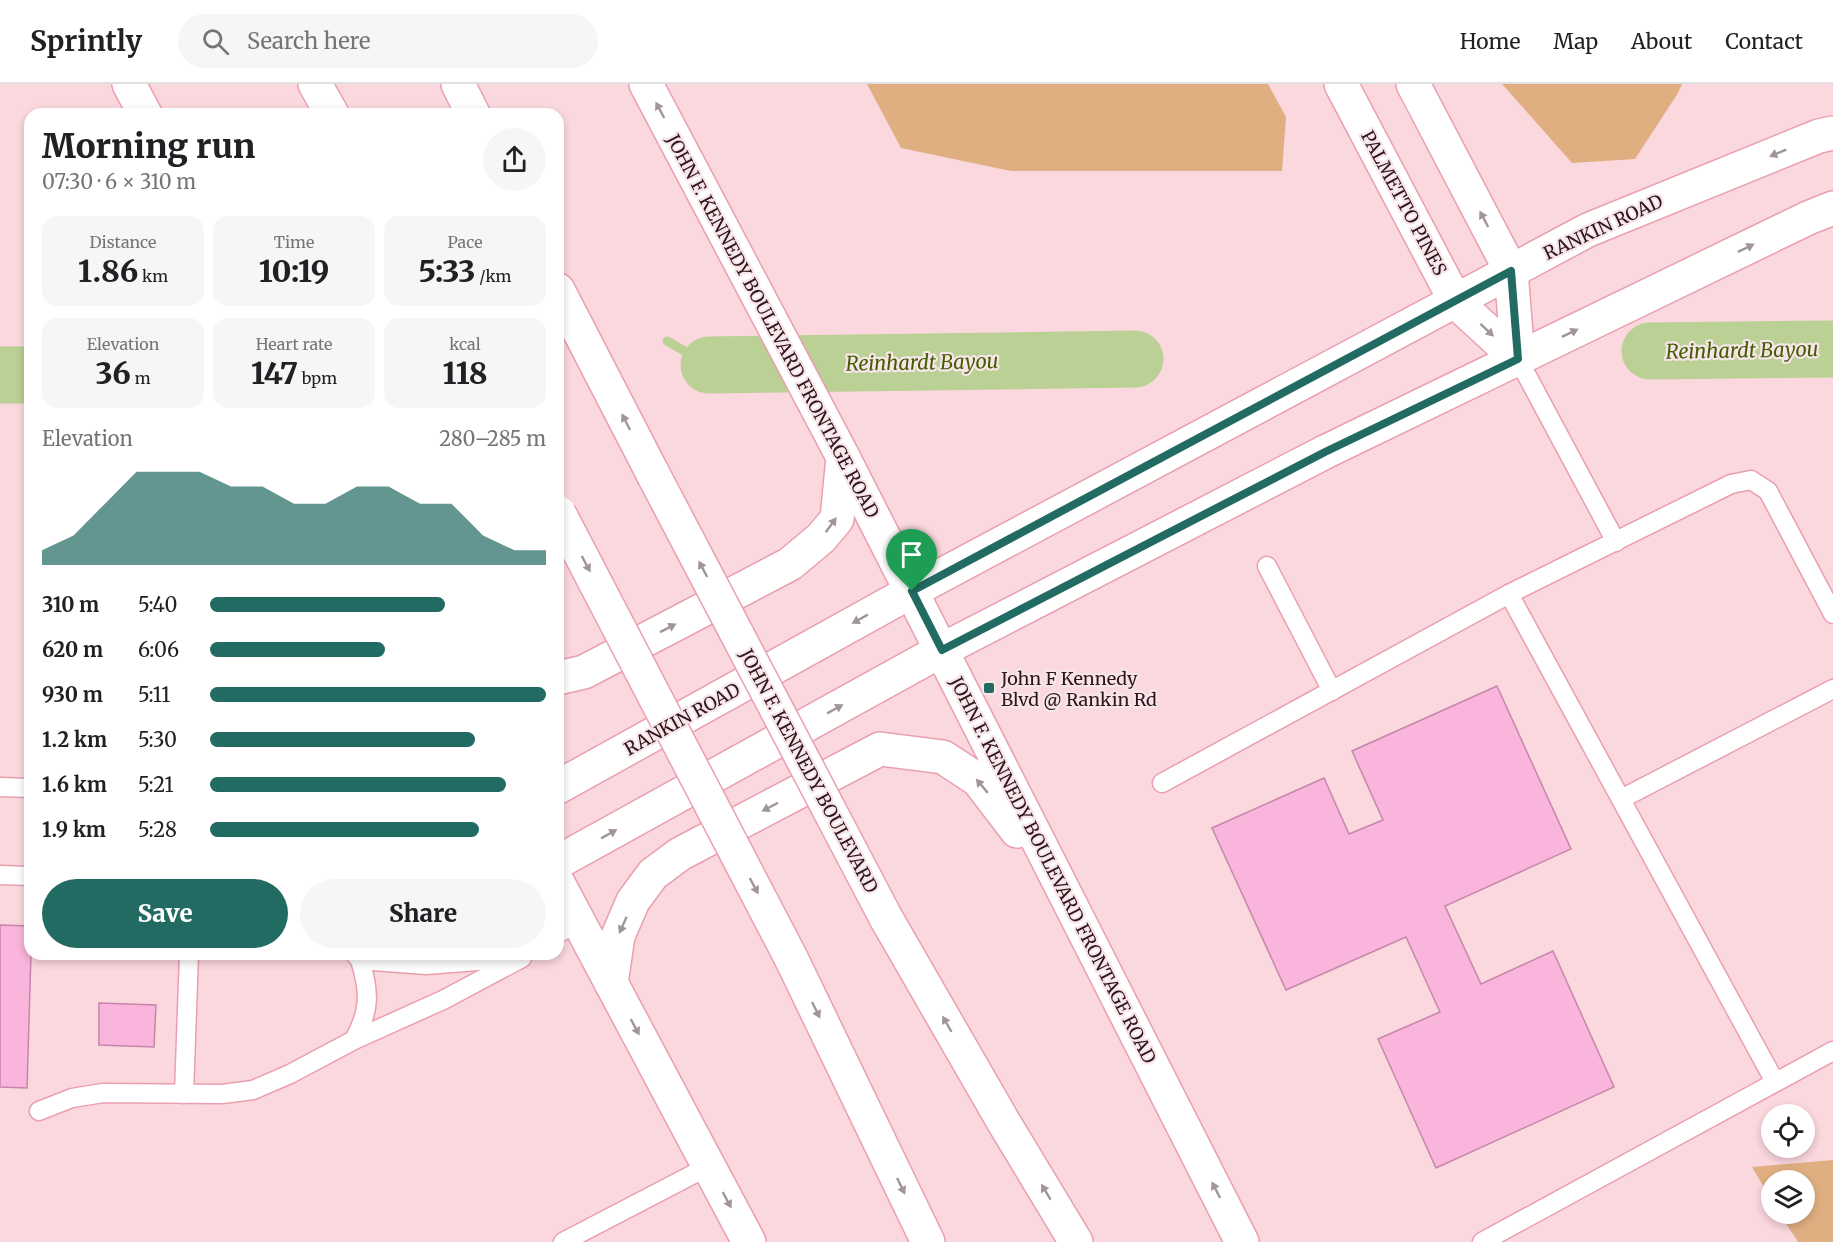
<!DOCTYPE html>
<meta charset="utf-8">
<style>
:root{--surface:#fff;--page:#f6f6f6;--text:#202124;--muted:#757577;--line:#e0e0e0;--accent:#226b63}
body{margin:0;font-family:Merriweather,serif;background:var(--page);color:var(--text);height:100vh;display:flex;flex-direction:column;font-size:22px;white-space:nowrap}
*{box-sizing:border-box;margin:0}
p{font-size:20px;color:var(--muted)}
.icon{flex:none;width:33px;height:33px;fill:none;stroke:currentColor;stroke-width:2;stroke-linecap:round;stroke-linejoin:round}
.map{position:relative;flex:1;overflow:hidden}
.sheet{position:absolute;left:24px;top:24px;width:540px;height:852px;display:flex;flex-direction:column;background:var(--surface);border-radius:18px;box-shadow:0 3px 9px #0003}
.sheet>*{flex:none}
.fabs{position:absolute;left:1761px;top:1020px;display:grid;gap:12px}
.fabs a{display:grid;place-items:center;width:54px;height:54px;border-radius:50%;background:var(--surface);box-shadow:0 3px 9px #0003;font-size:30px}
.pin{position:absolute;display:grid;place-items:center;width:51px;height:51px;color:#fff;margin:-62px -26px;border-radius:50% 50% 50% 0;rotate:-45deg;box-shadow:0 0 6px #0007}
.pin .icon{rotate:45deg}
.round{display:grid;place-items:center;flex:none;width:63px;height:63px;border-radius:32px;background:var(--page)}
.summary{display:flex;align-items:center;justify-content:space-between;height:102px;padding:0 18px}
h1{font-size:33px;font-weight:800;line-height:45px}
.figures{display:grid;grid-template-columns:repeat(3,1fr);gap:9px;height:102px;padding:6px 18px}
.figures div{display:grid;align-content:center;border-radius:15px;background:var(--page);text-align:center}
.figures b{font-size:30px;font-weight:800}
.figures small{font-size:16px;font-weight:400}
.figures p{font-size:16px}
.chart{height:168px;padding:12px 18px}
.chart p{display:flex;justify-content:space-between}
.chart svg{width:100%;height:108px;margin-top:6px;fill:var(--accent);opacity:.7}
.cta{display:flex;gap:12px;margin-top:auto;padding:12px 18px}
.cta a{flex:1;height:69px;border-radius:36px;background:var(--accent);color:#fff;font-size:24px;font-weight:800;line-height:69px;text-align:center}
.cta a+a{background:var(--page);color:var(--text)}
ul{padding:0 18px;list-style:none;font-size:20px}
li{display:grid;grid-template-columns:96px 72px 1fr;align-items:center;height:45px}
li i{height:15px;border-radius:8px;background:var(--accent)}
header{display:flex;align-items:center;gap:36px;box-sizing:border-box;height:84px;padding:0 30px;background:var(--surface);border-bottom:2px solid var(--line)}
header strong{font-size:28px}
nav{display:flex;gap:33px;margin-inline-start:auto;font-size:21px}
.search{width:420px;height:54px;background:var(--page);display:flex;align-items:center;gap:15px;box-sizing:border-box;padding:0 21px;border-radius:33px;color:var(--muted);font-size:22px}
.map>svg:first-child{display:block}
</style>
<header>
<strong>Sprintly</strong>
<div class="search"><svg class="icon" aria-label="search" viewBox="0 0 24 24"><circle cx="10" cy="10" r="6"/><path d="M15 15l6 6"/></svg>Search here</div>
<nav><a>Home</a><a>Map</a><a>About</a><a>Contact</a></nav>
</header>
<div class="map">
<svg width="1833" height="1158" viewBox="0 0 1833 1158">
<rect width="100%" height="100%" fill="#f6e6e9"/>
<path fill="#fbd7de" fill-rule="evenodd" d="M0,0H1833V1158H0ZM30,30H558V870H30ZM1772,1030H1804V1064H1772ZM1772,1096H1804V1130H1772Z"/>
<g fill="#e0af81">
<polygon points="867,0 1268,0 1286,33 1282,87 1011,87 901,64"/>
<polygon points="1502,0 1682,0 1678,9 1635,75 1572,79"/>
<polygon points="1833,1076 1833,1158 1798,1158 1780,1130 1804,1130 1804,1096 1772,1096 1771,1115 1752,1083"/>
</g>
<g fill="none" stroke-linecap="round" stroke-linejoin="round">
<polyline stroke="#bad095" stroke-width="9" points="667,257 709,281"/>
<g stroke="#bad095" stroke-width="57">
<polyline points="1650,267 1833,265"/>
<polyline points="709,281 1135,275"/>
<polyline points="0,291 30,291"/>
</g>
</g>
<g fill="#f9b5db" stroke="#c686aa" stroke-width="1.5">
<polygon points="1497,602 1571,765 1445,822 1481,900 1553,867 1614,1003 1436,1084 1378,955 1440,928 1406,853 1286,906 1212,744 1324,694 1349,750 1383,736 1352,667"/>
<polygon points="0,841 30,842 31,870 27,1004 0,1003"/>
<polygon points="99,919 156,921 154,963 99,961"/>
</g>
<g fill="none" stroke-linecap="round" stroke-linejoin="round">
<g stroke="#ea9faf" stroke-width="21">
<g id="service">
<polyline points="1518,275 1616,458"/>
<polyline points="1267,482 1332,607"/>
<polyline points="1509,510 1731,400 1751,396 1768,407 1833,530"/>
<polyline points="1162,699 1509,510 1775,998"/>
<polyline points="0,703 30,704"/>
<polyline points="1621,715 1833,605"/>
<polyline points="0,791 30,792"/>
<polyline points="558,850 578,837"/>
<polyline points="355,870 360,876 426,881 515,874"/>
<path d="M354,956C370,927 370,908 360,876"/>
<polyline points="184,1010 189,870"/>
<polyline points="39,1027 72,1014 103,1009 222,1010 253,1006 290,990 354,956 443,916 522,874"/>
<polyline points="563,1158 709,1082"/>
<polyline points="1482,1158 1833,967"/>
</g>
</g>
<g stroke="#ea9faf" stroke-width="36">
<g id="minor">
<polyline points="1341,0 1456,218 1518,275"/>
<polyline points="1413,0 1511,187 1518,275"/>
<polyline points="558,703 912,507 1588,146 1819,52 1833,49"/>
<polyline points="558,778 942,566 1325,368 1808,134 1833,124"/>
</g>
</g>
<g stroke="#ea9faf" stroke-width="36">
<g id="tertiary">
<polyline points="129,0 145,30"/>
<polyline points="646,0 843,373 1242,1158"/>
<polyline points="558,594 584,588 790,480 821,454 837,435 843,373"/>
<polyline points="558,799 749,1158"/>
<polyline points="611,899 618,852 633,817 653,790 680,770 880,665 943,673 978,696 1017,747"/>
</g>
</g>
<g stroke="#ea9faf" stroke-width="36">
<g id="trunk">
<polyline points="315,0 332,30"/>
<polyline points="458,0 473,30"/>
<polyline points="558,206 653,390"/>
<polyline points="886,834 1003,1037 1076,1158"/>
<polyline points="791,874 928,1158"/>
</g>
</g>
<use href="#service" stroke="#fff" stroke-width="18"/>
<use href="#minor" stroke="#fff" stroke-width="33"/>
<use href="#tertiary" stroke="#fff" stroke-width="33"/>
<use href="#trunk" stroke="#fff" stroke-width="33"/>
<g stroke="#ea9faf" stroke-width="36" stroke-linecap="butt">
<g id="trunk-bridge">
<polyline points="653,390 886,834"/>
<polyline points="559,429 791,874"/>
</g>
</g>
<use href="#trunk-bridge" stroke="#fff" stroke-width="33"/>
</g>
<defs><path id="oneway-solid" d="M-6-.8H1V-3.2L6.5 0L1 3.2V.8H-6Z" transform="scale(1.5)"/></defs>
<g fill="#a29598">
<use href="#oneway-solid" transform="translate(660 26) rotate(-118)"/>
<use href="#oneway-solid" transform="translate(1778 69) rotate(158)"/>
<use href="#oneway-solid" transform="translate(1484 135) rotate(-118)"/>
<use href="#oneway-solid" transform="translate(1746 164) rotate(-26)"/>
<use href="#oneway-solid" transform="translate(1487 246) rotate(43)"/>
<use href="#oneway-solid" transform="translate(1570 249) rotate(-26)"/>
<use href="#oneway-solid" transform="translate(626 338) rotate(-117)"/>
<use href="#oneway-solid" transform="translate(831 441) rotate(-54)"/>
<use href="#oneway-solid" transform="translate(586 480) rotate(62)"/>
<use href="#oneway-solid" transform="translate(703 485) rotate(-118)"/>
<use href="#oneway-solid" transform="translate(860 535) rotate(151)"/>
<use href="#oneway-solid" transform="translate(668 544) rotate(-27)"/>
<use href="#oneway-solid" transform="translate(835 625) rotate(-29)"/>
<use href="#oneway-solid" transform="translate(982 702) rotate(-130)"/>
<use href="#oneway-solid" transform="translate(770 723) rotate(152)"/>
<use href="#oneway-solid" transform="translate(609 750) rotate(-29)"/>
<use href="#oneway-solid" transform="translate(754 802) rotate(62)"/>
<use href="#oneway-solid" transform="translate(623 841) rotate(114)"/>
<use href="#oneway-solid" transform="translate(816 926) rotate(64)"/>
<use href="#oneway-solid" transform="translate(947 940) rotate(-120)"/>
<use href="#oneway-solid" transform="translate(635 943) rotate(62)"/>
<use href="#oneway-solid" transform="translate(901 1102) rotate(64)"/>
<use href="#oneway-solid" transform="translate(1216 1106) rotate(-117)"/>
<use href="#oneway-solid" transform="translate(1046 1108) rotate(-121)"/>
<use href="#oneway-solid" transform="translate(727 1116) rotate(62)"/>
</g>
<g fill="none" stroke-linecap="round" stroke-linejoin="round">
<g stroke="#fff" stroke-width="12">
<polygon id="route" points="1511,187 1518,275 1325,368 942,566 912,507"/>
</g>
<use href="#route" stroke="#226b63" stroke-width="8"/>
</g>
<rect fill="#226b63" stroke="#f6e6e9" stroke-width="2" x="983" y="598" width="12" height="12" rx="3"/>
<g text-anchor="middle" dominant-baseline="central" stroke-width="4.5" stroke-linejoin="round" paint-order="stroke">
<g font-size="18" fill="#30141b" stroke="#f6e6e9">
<text transform="translate(1404 119) rotate(62)">PALMETTO PINES</text>
<text transform="translate(1603 143) rotate(-25)">RANKIN ROAD</text>
<text transform="translate(773 242) rotate(62)">JOHN F. KENNEDY BOULEVARD FRONTAGE ROAD</text>
<text transform="translate(682 635) rotate(-29)">RANKIN ROAD</text>
<text transform="translate(809 687) rotate(62)">JOHN F. KENNEDY BOULEVARD</text>
<text transform="translate(1053 786) rotate(63)">JOHN F. KENNEDY BOULEVARD FRONTAGE ROAD</text>
</g>
<g font-size="18" fill="#30141b" stroke="#f6e6e9" text-anchor="start">
<text x="1001" y="594">John F Kennedy<tspan x="1001" dy="21">Blvd @ Rankin Rd</tspan></text>
</g>
<g font-size="20" font-style="italic" fill="#455d00" stroke="#f6e6e9">
<text transform="translate(1742 266) rotate(-1)">Reinhardt Bayou</text>
<text transform="translate(922 278) rotate(-1)">Reinhardt Bayou</text>
</g>
</g>
</svg>
<div class="fabs">
<a><svg class="icon" aria-label="locate" viewBox="0 0 24 24"><circle cx="12" cy="12" r="6"/><path d="M12 2v4M12 18v4M2 12h4M18 12h4"/></svg></a>
<a><svg class="icon" aria-label="layers" viewBox="0 0 24 24"><path d="M12 4l9 5-9 5-9-5zM3 14l9 5 9-5"/></svg></a>
</div>
<div class="pin" style="left:912px;top:507px;background:#1e9e55"><svg class="icon" aria-label="arrive" viewBox="0 0 24 24"><path d="M6 21V4h12l-3 4 3 4H6"/></svg></div>
<section class="sheet">
<div class="summary"><div><h1>Morning run</h1><p>07:30 · 6 × 310 m</p></div><a class="round"><svg class="icon" aria-label="share" viewBox="0 0 24 24"><path d="M12 15V3M7 8l5-5 5 5M5 13v7h14v-7"/></svg></a></div>
<div class="figures">
<div><p>Distance</p><b>1.86<small> km</small></b></div>
<div><p>Time</p><b>10:19</b></div>
<div><p>Pace</p><b>5:33<small> /km</small></b></div>
</div>
<div class="figures">
<div><p>Elevation</p><b>36<small> m</small></b></div>
<div><p>Heart rate</p><b>147<small> bpm</small></b></div>
<div><p>kcal</p><b>118</b></div>
</div>
<div class="chart"><p><span>Elevation</span>280–285 m</p>
<svg viewBox="0 0 160 44" preserveAspectRatio="none"><path d="M0 44V38L10 32L20 19L30 6L40 6L50 6L60 12L70 12L80 19L90 19L100 12L110 12L120 19L130 19L140 32L150 38L160 38V44z"/></svg>
</div>
<ul>
<li><b>310 m</b>5:40<i style="width:70%"></i></li>
<li><b>620 m</b>6:06<i style="width:52%"></i></li>
<li><b>930 m</b>5:11<i style="width:100%"></i></li>
<li><b>1.2 km</b>5:30<i style="width:79%"></i></li>
<li><b>1.6 km</b>5:21<i style="width:88%"></i></li>
<li><b>1.9 km</b>5:28<i style="width:80%"></i></li>
</ul>
<div class="cta"><a>Save</a><a>Share</a></div>
</section>
</div>
